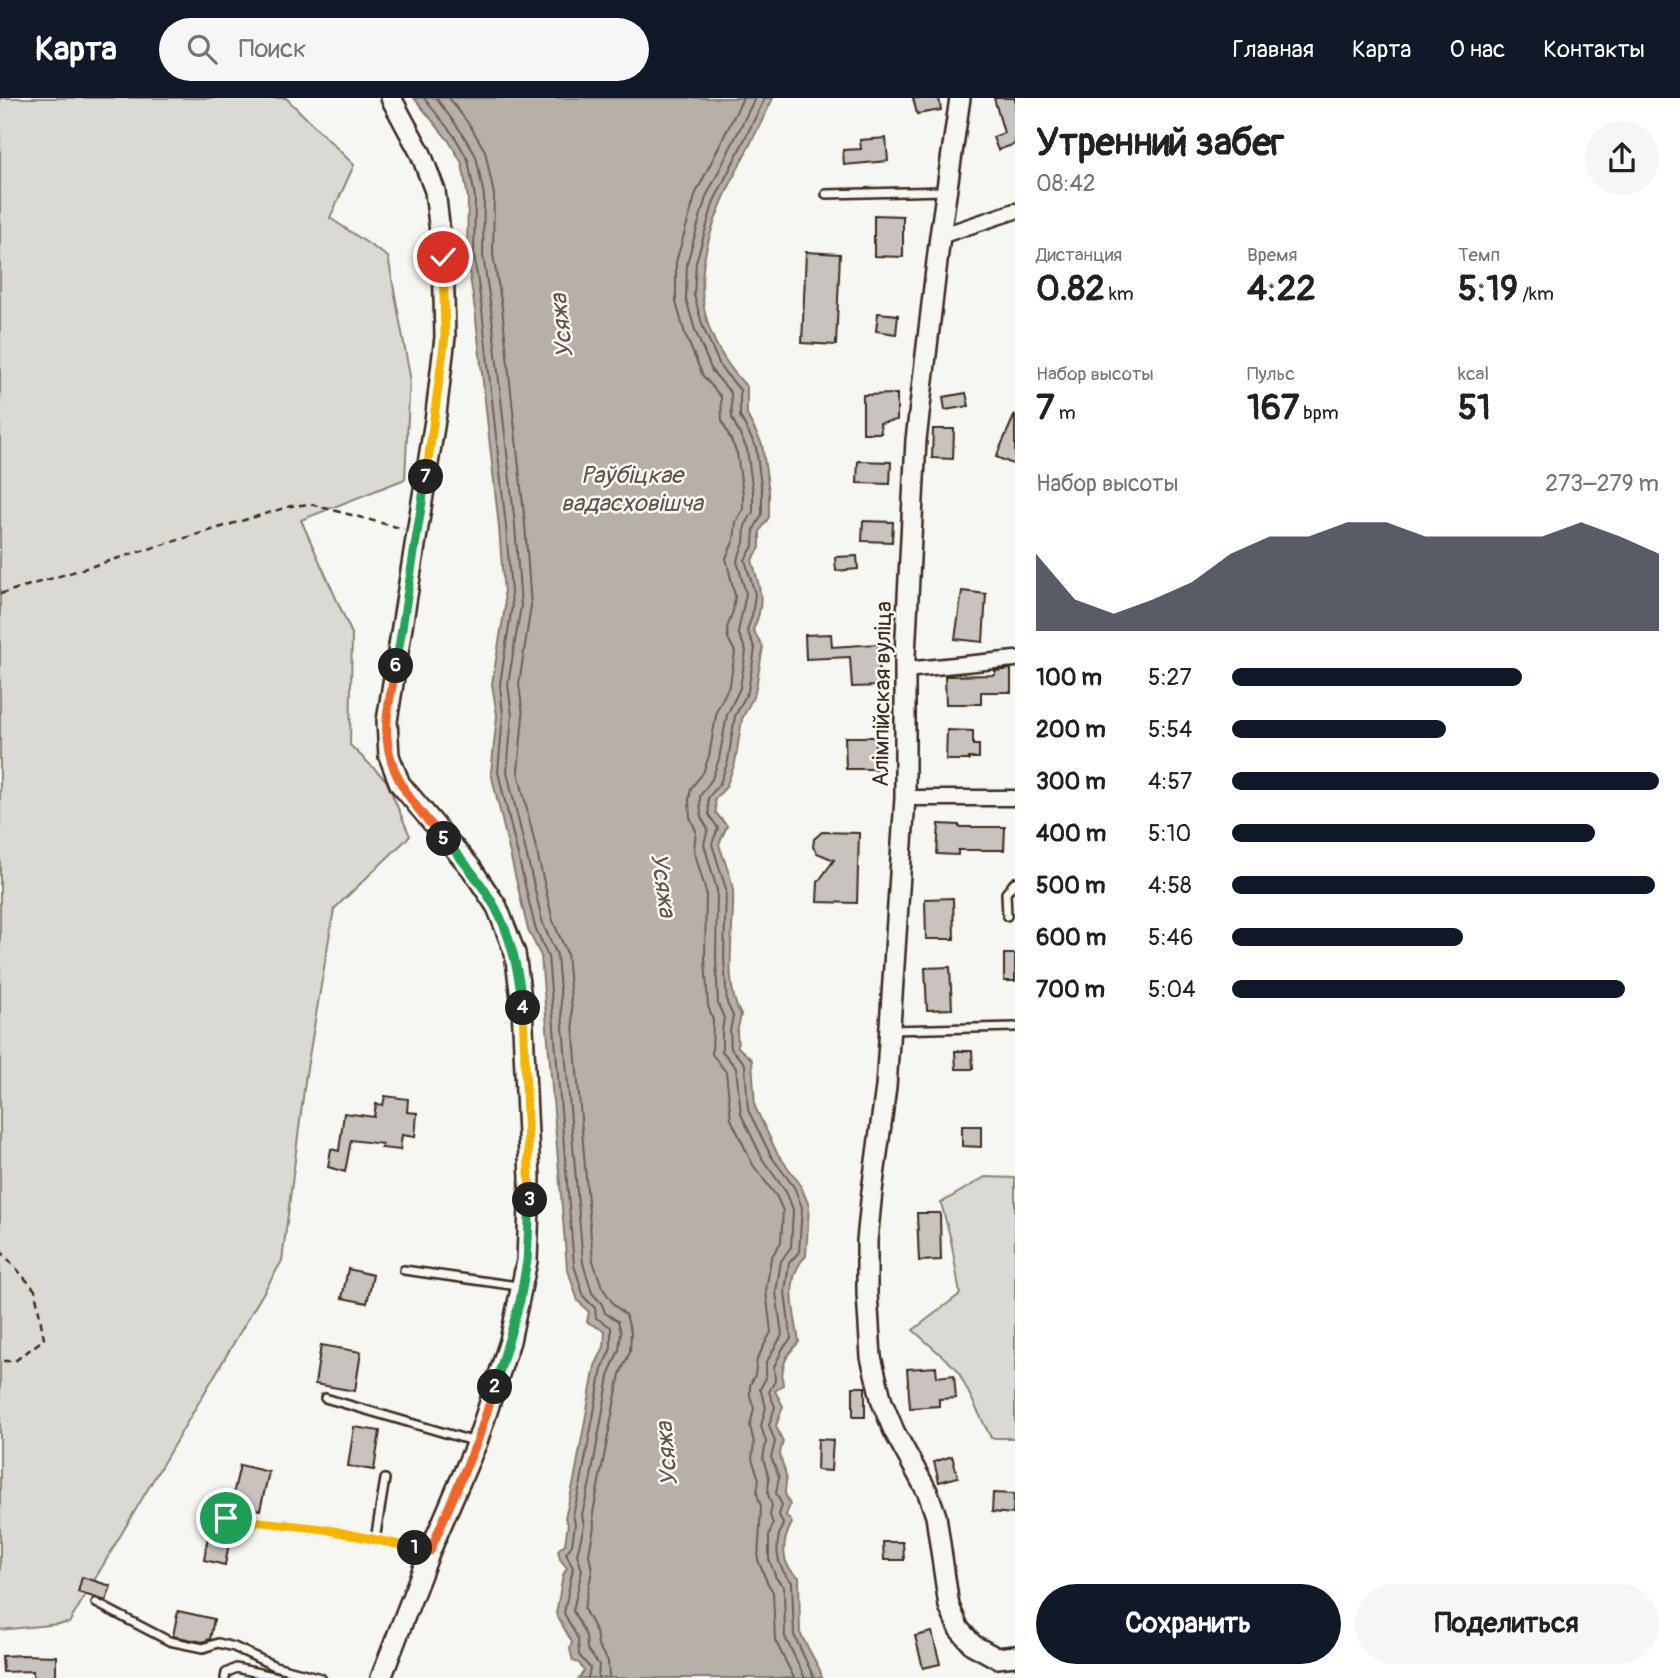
<!DOCTYPE html>
<html lang="ru">
<meta charset="utf-8">
<style>
:root{--surface:#fff;--page:#f6f6f6;--text:#202124;--muted:#757577;--accent:#111827}
body{margin:0;font-family:Pangolin,sans-serif;background:var(--page);color:var(--text);height:100vh;display:flex;flex-direction:column;font-size:26px;white-space:nowrap}
*{box-sizing:border-box;margin:0}
p{font-size:23px;color:var(--muted)}
.icon{flex:none;width:38px;height:38px;fill:none;stroke:currentColor;stroke-width:2;stroke-linecap:round;stroke-linejoin:round}
.map{position:relative;flex:1;overflow:hidden}
.drawer{display:flex;flex-direction:column;background:var(--surface);width:665px}
.drawer>*{flex:none}
.pin{position:absolute;display:grid;place-items:center;width:60px;height:60px;color:#fff;margin:-30px;border:4px solid #fff;border-radius:50%;box-shadow:0 2px 7px #0007}
.km{position:absolute;width:35px;height:35px;margin:-18px;border-radius:50%;background:#222;color:#fff;font-size:19px;line-height:35px;text-align:center}
.round{display:grid;place-items:center;flex:none;width:74px;height:74px;border-radius:37px;background:var(--page)}
.summary{display:flex;align-items:center;justify-content:space-between;height:119px;padding:0 21px}
h1{font-size:38px;font-weight:700;line-height:52px}
.figures{display:grid;grid-template-columns:repeat(3,1fr);gap:10px;height:119px;padding:7px 21px}
.figures div{display:grid;align-content:center}
.figures b{font-size:35px;font-weight:700}
.figures small{font-size:19px;font-weight:400}
.figures p{font-size:19px}
.chart{height:196px;padding:14px 21px}
.chart p{display:flex;justify-content:space-between}
.chart svg{width:100%;height:126px;margin-top:7px;fill:var(--accent);opacity:.7}
.button{display:flex;gap:14px;margin-top:auto;padding:14px 21px}
.button a{flex:1;height:80px;border-radius:42px;background:var(--accent);color:#fff;font-size:28px;font-weight:700;line-height:80px;text-align:center}
.button a+a{background:var(--page);color:var(--text)}
ul{padding:0 21px;list-style:none;font-size:23px}
li{display:grid;grid-template-columns:112px 84px 1fr;align-items:center;height:52px}
li i{height:18px;border-radius:9px;background:var(--accent)}
header{display:flex;align-items:center;gap:42px;box-sizing:border-box;height:98px;padding:0 35px;background:var(--accent);color:#fff}
header strong{font-size:33px}
nav{display:flex;gap:38px;margin-inline-start:auto;font-size:24px}
.search{width:490px;height:63px;background:var(--page);display:flex;align-items:center;gap:18px;box-sizing:border-box;padding:0 24px;border-radius:38px;color:var(--muted);font-size:26px}
main{display:flex;flex:1;min-height:0}
.map>svg:first-child{display:block}
</style>
<header>
<strong>Карта</strong>
<div class="search"><svg class="icon" aria-label="search" viewBox="0 0 24 24"><circle cx="10" cy="10" r="6"/><path d="M15 15l6 6"/></svg>Поиск</div>
<nav><a>Главная</a><a>Карта</a><a>О нас</a><a>Контакты</a></nav>
</header>
<main>
<div class="map">
<svg width="1015" height="1580" viewBox="0 0 1015 1580">
<rect width="100%" height="100%" fill="#f6f6f2"/>
<filter id="ink" filterUnits="userSpaceOnUse"><feTurbulence type="fractalNoise" baseFrequency=".0143" numOctaves="2"/><feDisplacementMap in="SourceGraphic" scale="14" xChannelSelector="R" yChannelSelector="G"/><feConvolveMatrix kernelMatrix="1 2 1 2 8 2 1 2 1" color-interpolation-filters="sRGB"/></filter>
<g filter="url(#ink)">
<g fill="#dad9d3" stroke="#8a8278" stroke-width="2">
<polygon points="0,0 286,0 354,67 330,120 388,159 410,278 405,381 301,422 352,536 350,647 386,682 410,738 334,811 306,976 282,1163 69,1525 0,1532"/>
<polygon points="985,1079 1015,1080 1015,1340 991,1340 957,1271 913,1232 960,1196 951,1142 941,1105"/>
</g>
<path fill="#b6b0a9" stroke="#857a71" stroke-width="2" d="M414,0H773C727,99 654,191 747,289V317L762,346L769,394V419L760,433V450L752,462C760,490 766,504 753,532L763,549L755,595L742,621L735,665L726,689L715,701L716,715L727,728L719,746C723,761 732,778 733,793C735,829 722,886 741,917L737,934L738,949L752,962L755,1009L777,1055L800,1086L809,1108L806,1158C783,1180 795,1216 799,1244C786,1257 780,1268 783,1287L775,1293L783,1308L776,1328L783,1344C776,1363 784,1362 786,1379C787,1394 781,1389 790,1407L786,1417L792,1425C782,1443 779,1467 799,1479L800,1535L820,1572L822,1580H579L584,1573L579,1565L573,1563L570,1551L572,1544L556,1516L563,1477L567,1470L560,1461L558,1452L565,1446L568,1426L565,1420L574,1383L595,1268L604,1249L605,1233L587,1224L589,1214L578,1203L567,1169L541,858L528,832L491,675L497,617L492,586L505,509L499,429L475,212L467,158L468,100L462,65L449,43Z"/>
<g fill="none" stroke-linecap="round" stroke-linejoin="round">
<g stroke="#6c6056" stroke-width="2">
<polyline points="424,0 455,39 468,62 475,99 474,157 482,212 506,428 512,508 500,586 503,617 498,674 535,829 548,858 574,1167 584,1199 595,1210 596,1220 611,1229 611,1250 602,1271 581,1384 573,1417 575,1426 572,1447 566,1455 573,1470 564,1515 578,1541 579,1557 590,1570 588,1580"/>
<polyline points="436,0 462,35 476,58 484,98 483,157 491,211 515,427 521,508 508,586 512,618 507,674 543,826 557,857 583,1165 592,1195 602,1206 605,1215 618,1223 621,1234 619,1252 610,1273 590,1385 582,1416 584,1428 577,1456 582,1472 573,1513 586,1538 587,1551 599,1567 598,1580"/>
<polyline points="449,0 471,29 485,53 494,97 493,156 502,209 525,426 531,508 519,586 523,618 518,673 553,823 567,855 593,1163 602,1189 614,1207 626,1217 631,1234 630,1254 620,1276 593,1415 594,1429 589,1456 592,1473 584,1511 596,1534 598,1548 608,1563 609,1580"/>
<polyline points="743,0 696,95 676,164 676,204 685,236 703,278 721,299 722,323 737,355 743,396 743,411 736,424 734,442 726,460 735,498 733,513 727,530 728,540 735,554 730,586 717,612 709,658 703,675 691,690 689,702 690,719 696,733 694,752 706,794 705,860 708,908 713,922 712,956 726,974 731,1021 753,1067 777,1099 783,1113 781,1144 771,1160 766,1193 771,1234 757,1261 755,1277 750,1287 750,1298 754,1310 750,1328 754,1345 752,1361 759,1381 757,1395 761,1409 758,1462 767,1484 773,1494 775,1542 794,1580"/>
<polyline points="755,0 706,99 687,165 686,201 695,232 712,273 731,295 732,320 747,351 753,395 753,414 745,428 744,445 737,463 746,496 738,534 746,553 740,590 727,617 719,661 712,681 700,698 701,719 708,731 704,746 717,792 716,860 718,906 724,920 722,933 722,953 736,970 741,1016 763,1062 786,1094 793,1111 791,1149 781,1163 776,1194 782,1237 766,1265 766,1280 760,1291 766,1309 761,1328 766,1344 763,1361 769,1380 768,1396 772,1408 770,1417 773,1426 769,1437 769,1461 776,1480 784,1489 785,1539 805,1580"/>
<path d="M765,0L714,103L696,164L694,197L703,229L721,270L740,292V318L756,349L762,395V417L754,431L753,448L745,462L755,496L752,518L747,532L755,551L748,593L735,618L728,663L720,685L708,700L709,717L718,730L712,746L726,791L724,860L727,905L733,918L730,933L731,951L745,966L748,1012L771,1058L794,1089L802,1109L799,1154L789,1165L785,1194L791,1241L783,1250L774,1269L775,1283L769,1294L775,1309L769,1327L775,1344L771,1359L779,1379L776,1395L782,1407L779,1417L783,1426C774,1446 775,1469 792,1484L794,1537L814,1580"/>
</g>
</g>
<g fill="#c8c3be" stroke="#3b2a1e" stroke-width="2">
<polygon points="913,0 939,0 941,12 917,16"/>
<polygon points="994,0 1015,0 1015,46 998,52 993,39 1004,35"/>
<polygon points="886,40 888,63 844,67 843,52 861,51 860,42"/>
<polygon points="874,117 903,118 903,159 874,158"/>
<polygon points="806,154 840,156 836,247 802,245"/>
<polygon points="878,215 898,217 896,236 876,233"/>
<polygon points="966,295 969,308 945,312 943,299"/>
<polygon points="897,296 897,322 880,325 881,335 863,335 863,297"/>
<polygon points="1015,316 1015,367 996,359"/>
<polygon points="933,331 954,331 953,361 932,360"/>
<polygon points="858,363 891,364 890,386 857,385"/>
<polygon points="863,423 893,424 892,444 862,443"/>
<polygon points="857,458 858,471 836,473 835,459"/>
<polygon points="962,493 986,496 983,544 955,541"/>
<polygon points="831,536 832,549 878,546 880,588 852,589 850,559 806,561 805,537"/>
<polygon points="1011,571 1011,594 981,594 981,606 946,606 945,578 995,577 995,573"/>
<polygon points="947,632 973,633 973,647 979,647 979,660 969,660 969,662 946,662"/>
<polygon points="845,639 875,639 875,671 846,671"/>
<polygon points="939,726 959,727 959,729 1005,729 1004,752 958,752 958,757 937,756"/>
<polygon points="822,734 859,735 857,805 817,804 818,784 834,762 817,755 813,749 814,741"/>
<polygon points="953,800 954,841 926,841 925,801"/>
<rect x="1004" y="856" width="11" height="27"/>
<polygon points="950,869 952,911 927,912 925,870"/>
<polygon points="955,953 972,953 973,971 956,971"/>
<polygon points="385,998 408,1001 407,1014 417,1015 415,1039 402,1037 400,1052 381,1050 383,1046 351,1042 345,1074 328,1069 331,1051 339,1053 344,1015 374,1019 376,1006 383,1007"/>
<polygon points="962,1028 981,1028 981,1049 962,1048"/>
<polygon points="917,1115 940,1115 941,1162 919,1163"/>
<polygon points="348,1171 373,1177 367,1205 342,1200"/>
<polygon points="321,1247 361,1254 355,1293 315,1286"/>
<polygon points="936,1269 937,1279 954,1277 956,1300 939,1301 939,1308 910,1310 907,1271"/>
<rect x="853" y="1289" width="12" height="30"/>
<polygon points="354,1329 380,1333 374,1372 348,1368"/>
<polygon points="818,1341 833,1342 831,1373 817,1372"/>
<polygon points="952,1358 958,1379 939,1384 934,1364"/>
<polygon points="240,1367 269,1374 260,1412 231,1405"/>
<polygon points="993,1395 1014,1396 1013,1416 992,1414"/>
<polygon points="210,1426 232,1430 225,1467 204,1462"/>
<polygon points="883,1444 903,1444 904,1462 884,1462"/>
<polygon points="82,1479 111,1488 106,1503 78,1494"/>
<polygon points="178,1513 214,1521 210,1541 203,1544 173,1538"/>
<polygon points="932,1534 940,1566 923,1570 915,1538"/>
<polygon points="22,1557 56,1558 56,1580 33,1580 33,1573 3,1574 2,1558"/>
</g>
<g fill="none" stroke-linecap="round" stroke-linejoin="round">
<g stroke="#3b2a1e" stroke-width="12">
<g id="lane">
<polyline points="826,96 945,93"/>
<polyline points="1007,818 1006,795 1015,784"/>
<polyline points="890,932 1015,929"/>
<polyline points="404,1172 518,1188"/>
<polyline points="325,1300 476,1344"/>
<polyline points="226,1420 324,1431 429,1453"/>
<polyline points="375,1442 385,1381"/>
<polyline points="96,1505 169,1543 203,1550 218,1545 234,1549 275,1568 321,1580"/>
<polyline points="225,1580 226,1575 236,1570 282,1580"/>
</g>
</g>
<g stroke="#3b2a1e" stroke-width="19">
<g id="street">
<polyline points="940,138 1015,113"/>
<polyline points="905,572 1015,561"/>
<polyline points="905,700 1015,700"/>
</g>
</g>
<g stroke="#3b2a1e" stroke-width="24">
<g id="secondary">
<polyline points="960,0 940,138 916,342 905,558 905,700 886,989 872,1093 867,1143 867,1195 871,1259 882,1304 894,1333 928,1395 936,1418 949,1508 959,1531 973,1547 997,1560 1015,1558"/>
<polyline points="381,1580 430,1453 477,1344 510,1243 527,1163 530,1080 522,908 515,855 497,809 471,770 400,686 389,658 387,623 436,316 445,239 443,159 435,93 421,56 391,0"/>
</g>
</g>
<g stroke="#3b2a1e" stroke-width="2.5" stroke-dasharray="7 5" stroke-linecap="butt">
<polyline points="0,496 291,408 310,406 404,431"/>
<polyline points="0,1152 35,1192 44,1241 15,1263 0,1263"/>
</g>
<use href="#lane" stroke="#f6f6f2" stroke-width="7"/>
<use href="#street" stroke="#f6f6f2" stroke-width="14"/>
<use href="#secondary" stroke="#f6f6f2" stroke-width="19"/>
</g>
</g>
<g fill="none" stroke-linecap="round" stroke-linejoin="round" filter="url(#ink)">
<g stroke="#fff" stroke-width="14">
<polyline id="split-1" points="226,1420 324,1431 415,1450"/>
</g>
<g stroke="#fff" stroke-width="14">
<polyline id="split-2" points="415,1450 430,1453 477,1344 495,1289"/>
</g>
<g stroke="#fff" stroke-width="14">
<polyline id="split-3" points="495,1289 520,1203 527,1163 530,1102"/>
</g>
<g stroke="#fff" stroke-width="14">
<polyline id="split-4" points="523,910 530,1102"/>
</g>
<g stroke="#fff" stroke-width="14">
<path id="split-5" d="M444,741C496,799 514,832 523,910"/>
</g>
<g stroke="#fff" stroke-width="14">
<path id="split-6" d="M396,568C393,586 388,604 387,622C383,673 412,705 444,741"/>
</g>
<g stroke="#fff" stroke-width="14">
<polyline id="split-7" points="396,568 426,379"/>
</g>
<g stroke="#fff" stroke-width="14">
<polyline id="split-8" points="426,379 445,239 443,159"/>
</g>
<use href="#split-1" stroke="#f5b400" stroke-width="9"/>
<use href="#split-2" stroke="#f0652b" stroke-width="9"/>
<use href="#split-3" stroke="#22a559" stroke-width="9"/>
<use href="#split-4" stroke="#f5b400" stroke-width="9"/>
<use href="#split-5" stroke="#22a559" stroke-width="9"/>
<use href="#split-6" stroke="#f0652b" stroke-width="9"/>
<use href="#split-7" stroke="#22a559" stroke-width="9"/>
<use href="#split-8" stroke="#f5b400" stroke-width="9"/>
</g>
<g text-anchor="middle" dominant-baseline="central" stroke-width="5" stroke-linejoin="round" paint-order="stroke">
<g font-size="23" fill="#3b2a1e" stroke="#f6f6f2">
<text transform="translate(882 596) rotate(-89)">Алімпійская вуліца</text>
</g>
<g font-size="24" font-style="italic" fill="#605248" stroke="#f6f6f2">
<text transform="translate(562 228) rotate(-96)">Усяжа</text>
<text x="632" y="377">Раўбіцкае<tspan x="632" dy="28">вадасховішча</tspan></text>
<text transform="translate(663 787) rotate(82)">Усяжа</text>
<text transform="translate(667 1356) rotate(-95)">Усяжа</text>
</g>
</g>
</svg>
<div class="pin" style="left:226px;top:1420px;background:#1e9e55"><svg class="icon" aria-label="arrive" viewBox="0 0 24 24"><path d="M6 21V4h12l-3 4 3 4H6"/></svg></div>
<div class="pin" style="left:443px;top:159px;background:#d93025"><svg class="icon" aria-label="check" viewBox="0 0 24 24"><path d="M5 12l5 5 9-10"/></svg></div>
<b class="km" style="left:415px;top:1450px">1</b>
<b class="km" style="left:495px;top:1289px">2</b>
<b class="km" style="left:530px;top:1102px">3</b>
<b class="km" style="left:523px;top:910px">4</b>
<b class="km" style="left:444px;top:741px">5</b>
<b class="km" style="left:396px;top:568px">6</b>
<b class="km" style="left:426px;top:379px">7</b>
</div>
<section class="drawer">
<div class="summary"><div><h1>Утренний забег</h1><p>08:42</p></div><a class="round"><svg class="icon" aria-label="share" viewBox="0 0 24 24"><path d="M12 15V3M7 8l5-5 5 5M5 13v7h14v-7"/></svg></a></div>
<div class="figures">
<div><p>Дистанция</p><b>0.82<small> km</small></b></div>
<div><p>Время</p><b>4:22</b></div>
<div><p>Темп</p><b>5:19<small> /km</small></b></div>
</div>
<div class="figures">
<div><p>Набор высоты</p><b>7<small> m</small></b></div>
<div><p>Пульс</p><b>167<small> bpm</small></b></div>
<div><p>kcal</p><b>51</b></div>
</div>
<div class="chart"><p><span>Набор высоты</span>273–279 m</p>
<svg viewBox="0 0 160 44" preserveAspectRatio="none"><path d="M0 44V17L10 33L20 38L30 33L40 27L50 17L60 11L70 11L80 6L90 6L100 11L110 11L120 11L130 11L140 6L150 11L160 17V44z"/></svg>
</div>
<ul>
<li><b>100 m</b>5:27<i style="width:68%"></i></li>
<li><b>200 m</b>5:54<i style="width:50%"></i></li>
<li><b>300 m</b>4:57<i style="width:100%"></i></li>
<li><b>400 m</b>5:10<i style="width:85%"></i></li>
<li><b>500 m</b>4:58<i style="width:99%"></i></li>
<li><b>600 m</b>5:46<i style="width:54%"></i></li>
<li><b>700 m</b>5:04<i style="width:92%"></i></li>
</ul>
<div class="button"><a>Сохранить</a><a>Поделиться</a></div>
</section>
</main>
